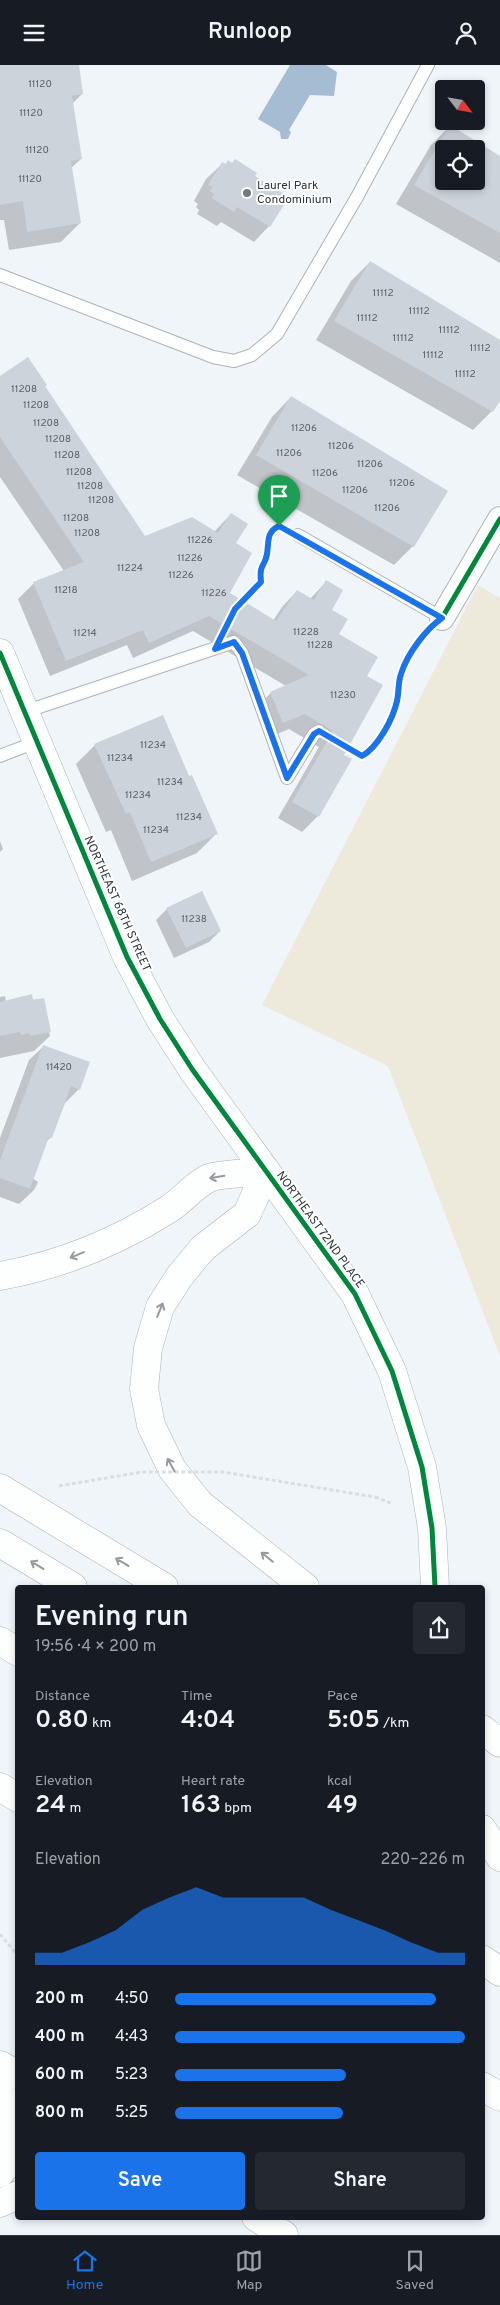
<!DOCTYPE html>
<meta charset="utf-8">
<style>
:root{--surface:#171b24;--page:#242831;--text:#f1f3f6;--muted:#9ea1a6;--line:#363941;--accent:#1a73e8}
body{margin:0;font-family:Overpass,sans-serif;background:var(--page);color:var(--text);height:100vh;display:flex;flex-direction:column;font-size:19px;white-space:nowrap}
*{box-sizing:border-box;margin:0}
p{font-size:16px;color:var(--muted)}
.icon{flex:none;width:28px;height:28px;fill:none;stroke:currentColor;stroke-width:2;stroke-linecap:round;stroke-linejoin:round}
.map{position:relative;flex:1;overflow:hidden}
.details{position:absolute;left:15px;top:1520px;width:470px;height:635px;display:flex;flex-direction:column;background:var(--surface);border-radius:5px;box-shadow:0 2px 8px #0003}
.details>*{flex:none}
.needle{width:32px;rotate:121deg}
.controls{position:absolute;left:435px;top:15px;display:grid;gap:10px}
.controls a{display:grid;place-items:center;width:50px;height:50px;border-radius:5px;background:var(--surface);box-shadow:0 2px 8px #0003;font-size:25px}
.pin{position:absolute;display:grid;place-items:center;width:42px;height:42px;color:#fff;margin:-51px -21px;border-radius:50% 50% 50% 0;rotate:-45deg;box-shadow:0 0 5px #0007}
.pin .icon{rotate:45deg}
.round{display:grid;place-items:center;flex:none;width:52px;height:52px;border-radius:5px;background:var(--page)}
.summary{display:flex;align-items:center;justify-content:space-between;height:85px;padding:0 20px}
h1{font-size:28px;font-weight:600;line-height:38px}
.stats{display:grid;grid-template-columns:repeat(3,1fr);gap:8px;height:85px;padding:5px 20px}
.stats div{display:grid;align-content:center}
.stats b{font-size:25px;font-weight:600}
.stats small{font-size:14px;font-weight:400}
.stats p{font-size:14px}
.chart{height:140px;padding:10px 20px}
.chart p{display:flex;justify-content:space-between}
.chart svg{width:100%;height:90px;margin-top:5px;fill:var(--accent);opacity:.7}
.primary-button{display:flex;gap:10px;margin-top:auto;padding:10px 20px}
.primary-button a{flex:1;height:58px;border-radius:5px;background:var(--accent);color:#fff;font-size:20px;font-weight:600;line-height:58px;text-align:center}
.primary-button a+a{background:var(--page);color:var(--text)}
ul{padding:0 20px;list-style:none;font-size:16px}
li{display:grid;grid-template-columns:80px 60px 1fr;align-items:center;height:38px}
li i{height:12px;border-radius:6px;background:var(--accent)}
header{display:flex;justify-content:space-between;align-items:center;height:65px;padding:0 20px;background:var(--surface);font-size:22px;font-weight:600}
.tab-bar{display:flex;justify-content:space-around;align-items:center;height:70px;border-top:1px solid var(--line);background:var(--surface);font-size:14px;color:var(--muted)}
.tab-bar a{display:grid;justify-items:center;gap:2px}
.tab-bar .active{color:var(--accent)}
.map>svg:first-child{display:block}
</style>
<header><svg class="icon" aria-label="menu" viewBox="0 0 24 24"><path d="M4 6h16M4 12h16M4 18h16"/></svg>Runloop<svg class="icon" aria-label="person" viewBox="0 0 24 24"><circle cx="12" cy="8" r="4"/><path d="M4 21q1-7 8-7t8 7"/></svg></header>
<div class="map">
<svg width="500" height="2170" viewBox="0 0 500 2170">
<rect width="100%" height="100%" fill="#f0f5fa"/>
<polygon fill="#edeadc" points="478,520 500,533 500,1291 388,1001 262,940"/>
<polygon fill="#a5bcd3" points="290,0 326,0 337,7 334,31 310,30 289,65 291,67 288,74 281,74 280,67 258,54"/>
<g fill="#0003" fill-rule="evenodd">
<polygon points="0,0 77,0 82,29 72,39 81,94 71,103 80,158 61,177 9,185 4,155 0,155"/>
<path d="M450,61L500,92V198L396,139L431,80ZM444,84H476V116H444Z"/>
<polygon points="228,97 254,112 269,161 254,177 221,157 217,161 197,149 199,145 196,142 198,139 194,136 206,114 222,99 225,100"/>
<polygon points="370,197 500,276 500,333 492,346 473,365 316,275 351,216"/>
<polygon points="0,313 44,321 145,472 214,467 231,449 234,479 228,528 273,556 282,542 297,526 310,534 326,517 330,545 338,569 365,611 342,690 351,695 318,751 302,767 278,753 319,682 289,664 268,673 255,643 271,628 286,621 193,566 133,593 127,580 50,611 18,534 34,518 64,506 0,412"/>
<polygon points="291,332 413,481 394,500 237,410 272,352"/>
<polygon points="95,680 216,769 197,788 132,816 111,765 106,767 76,699"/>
<polygon points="0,776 3,784 0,787"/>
<polygon points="167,844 220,866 209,877 174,893 156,855"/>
<polygon points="5,931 6,937 43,934 50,971 34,986 0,993 0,932"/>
<polygon points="44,981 79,1024 65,1038 51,1072 45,1078 32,1113 38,1117 34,1125 19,1139 0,1132 0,1073 29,995"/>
</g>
<g fill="#cdd3da" fill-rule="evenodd">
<polygon points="0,0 79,0 83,29 72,31 82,94 71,96 81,158 27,167 23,136 0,140"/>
<path d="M450,60L500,91V168L414,120ZM444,84H476V116H444Z"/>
<polygon points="235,94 257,108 255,111 289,132 270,162 237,142 234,147 212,133 214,129 210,126 213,122 208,120 222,97 226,99 228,95 232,98"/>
<polygon points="370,196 500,275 500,336 493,347 334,256"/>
<polygon points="28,292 47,320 45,321 145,471 192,452 218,468 231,448 248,459 236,478 252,488 230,528 276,556 297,525 314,535 326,515 343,525 332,545 348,554 339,569 378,592 367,611 383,620 344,690 352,694 319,752 292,737 333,666 305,649 283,658 270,627 309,610 209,551 149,578 143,565 66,596 33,517 84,497 0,372 0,311"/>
<polygon points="291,331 448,426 414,482 256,390"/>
<polygon points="163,650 189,711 192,710 218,769 151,797 130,747 126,749 94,679"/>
<polygon points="202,826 221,866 186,883 166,843"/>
<polygon points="32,929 33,935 44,933 51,967 30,971 29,968 21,970 20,967 0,971 0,937"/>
<polygon points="43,980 90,997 80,1025 71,1021 52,1073 49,1072 30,1124 0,1113 0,1095"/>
</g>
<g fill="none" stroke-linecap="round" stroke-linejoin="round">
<g stroke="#adb3b9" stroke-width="14">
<g id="service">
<polyline points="0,210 213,292 234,296 252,290 277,269 357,132 428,0"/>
<polyline points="298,470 442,553"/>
<polyline points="24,647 234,577 242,588 287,713 314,669 319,666"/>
<polyline points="0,691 36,677"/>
</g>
</g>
<g stroke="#adb3b9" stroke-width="26">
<polyline id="minor" points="442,553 500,454"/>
</g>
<g stroke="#adb3b9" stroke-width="29">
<polyline id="tertiary" points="256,2152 284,2170"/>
</g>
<g stroke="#adb3b9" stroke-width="29">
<g id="secondary">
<polyline points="0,588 127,892 160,954 192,1004 355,1229 392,1306 422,1402 432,1463 435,1522"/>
<polyline points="0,2000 18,2010"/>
<polyline points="0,2025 10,2048 5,2102 0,2108"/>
<polyline points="0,2138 18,2130"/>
</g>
</g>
<g stroke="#adb3b9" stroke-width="29">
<g id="motorway">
<path d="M0,1211C61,1200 117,1177 169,1144C183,1135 194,1120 209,1113C218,1109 253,1108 266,1106L247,1149L203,1183L179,1212L160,1242L148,1283L144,1324L151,1360L172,1404L200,1439L305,1522"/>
<polyline points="0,1423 164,1522"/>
<polyline points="0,1478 73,1522"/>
<polyline points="0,1576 18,1587"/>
<polyline points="482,1664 500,1678"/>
<polyline points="0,1722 18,1733"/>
<polyline points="482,1764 500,1792"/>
<polyline points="482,1894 500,1907"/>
<polyline points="482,2021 500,2032"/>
</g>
</g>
<g stroke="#dcdddf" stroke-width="3" stroke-dasharray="4 2.5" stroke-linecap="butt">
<path d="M227,559L235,543L261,517C259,498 265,502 267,489C269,477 266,467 279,461L282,463"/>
<polyline points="334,675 362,691 371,686 391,651 397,637 401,608 425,568"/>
<polyline points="375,1432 393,1439"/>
<polyline points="0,1869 18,1891"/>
</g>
<use href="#service" stroke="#fdfefe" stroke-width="12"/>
<use href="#minor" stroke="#fdfefe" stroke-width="24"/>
<use href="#tertiary" stroke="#fdfefe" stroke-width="28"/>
<use href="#secondary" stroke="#fdfefe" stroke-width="28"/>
<use href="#motorway" stroke="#fdfefe" stroke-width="28"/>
<polyline stroke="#dcdddf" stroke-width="3" stroke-dasharray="4 2.5" stroke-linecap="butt" points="59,1421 142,1407 223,1407 375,1432"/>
<g stroke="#fff" stroke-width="8">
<g id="cycleway">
<polyline points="442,553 500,454"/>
<polyline points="0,588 127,892 160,954 192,1004 355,1229 392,1306 422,1402 432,1463 435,1522"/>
</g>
</g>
<use href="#cycleway" stroke="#00873e" stroke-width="5"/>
</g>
<defs><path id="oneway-shaft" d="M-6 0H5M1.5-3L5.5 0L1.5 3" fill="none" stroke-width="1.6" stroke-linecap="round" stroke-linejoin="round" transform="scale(1.25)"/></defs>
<g stroke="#969a9e">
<use href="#oneway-shaft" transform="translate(217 1112) rotate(171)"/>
<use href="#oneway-shaft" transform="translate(77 1190) rotate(158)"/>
<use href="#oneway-shaft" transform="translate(160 1245) rotate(-68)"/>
<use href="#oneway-shaft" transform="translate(171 1400) rotate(-119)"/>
<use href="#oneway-shaft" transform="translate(267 1492) rotate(-141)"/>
<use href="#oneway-shaft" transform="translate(122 1497) rotate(-149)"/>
<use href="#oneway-shaft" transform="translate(37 1500) rotate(-149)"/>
</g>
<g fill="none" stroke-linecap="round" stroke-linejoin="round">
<g stroke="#fff" stroke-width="10">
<path id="route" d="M279,461L442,553C426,564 407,589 401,609C398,617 399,627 397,636C393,654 378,682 362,691L319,666L314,669L287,713L242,588L234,577L215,584L235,544L261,517C259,498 265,502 267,489C269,477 266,467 279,461Z"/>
</g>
<use href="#route" stroke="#1a73e8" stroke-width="6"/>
</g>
<circle fill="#72797f" stroke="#fff" stroke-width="2" cx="247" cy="128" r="5"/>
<g text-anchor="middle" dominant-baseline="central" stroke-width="4" stroke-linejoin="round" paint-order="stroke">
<g font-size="10" fill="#565d64">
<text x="40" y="19">11120</text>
<text x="31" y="48">11120</text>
<text x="37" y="85">11120</text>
<text x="30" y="114">11120</text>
<text x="383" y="228">11112</text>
<text x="419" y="246">11112</text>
<text x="367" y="253">11112</text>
<text x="449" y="265">11112</text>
<text x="403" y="273">11112</text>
<text x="480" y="283">11112</text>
<text x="433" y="290">11112</text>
<text x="465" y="309">11112</text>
<text x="24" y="324">11208</text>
<text x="36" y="340">11208</text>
<text x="46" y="358">11208</text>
<text x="304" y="363">11206</text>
<text x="58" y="374">11208</text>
<text x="341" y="381">11206</text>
<text x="289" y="388">11206</text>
<text x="67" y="390">11208</text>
<text x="370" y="399">11206</text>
<text x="79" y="407">11208</text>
<text x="325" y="408">11206</text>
<text x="402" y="418">11206</text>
<text x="90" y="421">11208</text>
<text x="355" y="425">11206</text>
<text x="101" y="435">11208</text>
<text x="387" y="443">11206</text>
<text x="76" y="453">11208</text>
<text x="87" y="468">11208</text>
<text x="200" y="475">11226</text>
<text x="190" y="493">11226</text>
<text x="130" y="503">11224</text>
<text x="181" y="510">11226</text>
<text x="66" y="525">11218</text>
<text x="214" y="528">11226</text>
<text x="306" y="567">11228</text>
<text x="85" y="568">11214</text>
<text x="320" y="580">11228</text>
<text x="343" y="630">11230</text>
<text x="153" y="680">11234</text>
<text x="120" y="693">11234</text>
<text x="170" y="717">11234</text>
<text x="138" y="730">11234</text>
<text x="189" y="752">11234</text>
<text x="156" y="765">11234</text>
<text x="194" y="854">11238</text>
<text x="59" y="1002">11420</text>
</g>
<g font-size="12" fill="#2e363d" stroke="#fff" text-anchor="start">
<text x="257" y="121">Laurel Park<tspan x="257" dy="14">Condominium</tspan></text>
</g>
<g font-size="12" fill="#2e363d" stroke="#fff">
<text transform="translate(117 839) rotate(66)">NORTHEAST 68TH STREET</text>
<text transform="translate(320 1165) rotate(54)">NORTHEAST 72ND PLACE</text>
</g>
</g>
</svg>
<div class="controls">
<a><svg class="needle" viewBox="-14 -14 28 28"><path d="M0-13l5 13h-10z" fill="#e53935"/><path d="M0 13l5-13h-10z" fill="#9ea1a6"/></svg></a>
<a><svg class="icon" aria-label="locate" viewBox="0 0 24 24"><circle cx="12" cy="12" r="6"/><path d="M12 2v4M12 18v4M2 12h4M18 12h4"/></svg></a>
</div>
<div class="pin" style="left:279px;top:461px;background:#1e9e55"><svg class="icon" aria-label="arrive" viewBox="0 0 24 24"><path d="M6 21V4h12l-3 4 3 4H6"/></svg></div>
<section class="details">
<div class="summary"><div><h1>Evening run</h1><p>19:56 · 4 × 200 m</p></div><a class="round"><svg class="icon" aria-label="share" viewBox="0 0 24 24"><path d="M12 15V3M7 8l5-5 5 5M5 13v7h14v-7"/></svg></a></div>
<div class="stats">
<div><p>Distance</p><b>0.80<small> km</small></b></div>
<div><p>Time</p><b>4:04</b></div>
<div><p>Pace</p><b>5:05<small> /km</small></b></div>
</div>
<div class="stats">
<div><p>Elevation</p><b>24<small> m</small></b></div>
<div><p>Heart rate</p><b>163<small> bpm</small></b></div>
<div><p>kcal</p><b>49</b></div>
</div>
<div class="chart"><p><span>Elevation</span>220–226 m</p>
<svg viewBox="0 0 160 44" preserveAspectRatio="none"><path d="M0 44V38L10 38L20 33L30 27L40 17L50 11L60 6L70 11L80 11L90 11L100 11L110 17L120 22L130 27L140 33L150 38L160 38V44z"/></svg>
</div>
<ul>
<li><b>200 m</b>4:50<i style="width:90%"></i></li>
<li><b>400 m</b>4:43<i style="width:100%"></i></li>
<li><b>600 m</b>5:23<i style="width:59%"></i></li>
<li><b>800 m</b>5:25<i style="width:58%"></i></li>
</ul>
<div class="primary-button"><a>Save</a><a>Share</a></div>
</section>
</div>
<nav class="tab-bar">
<a class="active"><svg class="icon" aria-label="home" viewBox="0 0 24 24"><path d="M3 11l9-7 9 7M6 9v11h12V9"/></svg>Home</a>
<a><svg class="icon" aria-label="map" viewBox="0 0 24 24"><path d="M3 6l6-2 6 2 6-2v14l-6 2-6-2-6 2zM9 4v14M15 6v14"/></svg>Map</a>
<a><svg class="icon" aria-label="saved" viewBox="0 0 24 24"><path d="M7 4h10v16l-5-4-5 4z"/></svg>Saved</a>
</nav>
